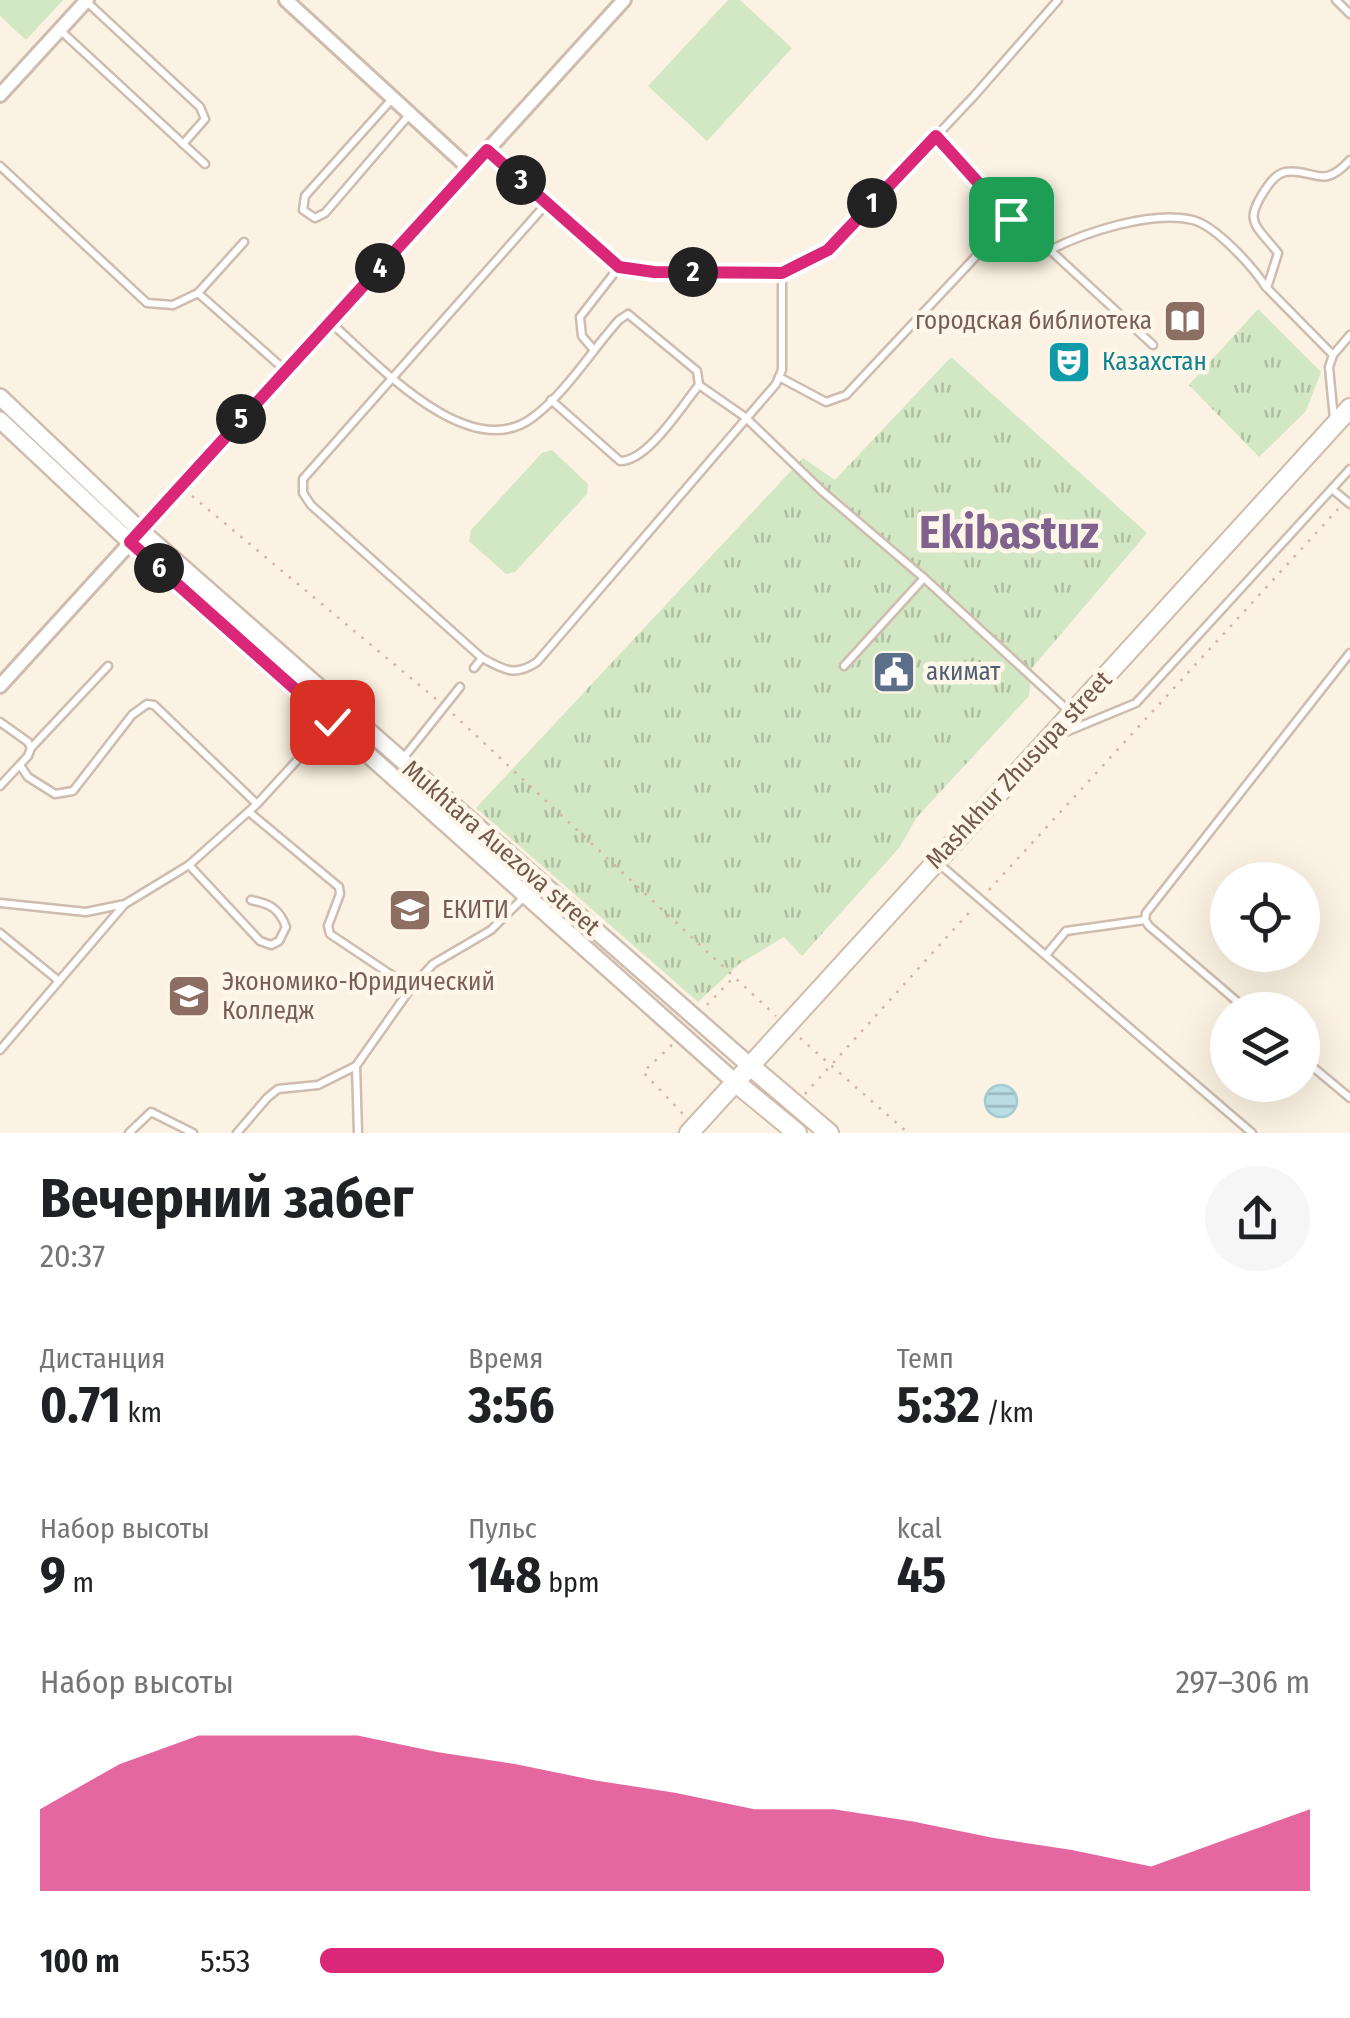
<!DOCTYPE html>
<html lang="ru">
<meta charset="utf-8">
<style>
:root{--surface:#fff;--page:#f6f6f6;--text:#202124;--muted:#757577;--accent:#db2777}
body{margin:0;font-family:"Fira Sans Condensed",sans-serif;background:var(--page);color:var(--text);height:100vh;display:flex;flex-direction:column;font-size:38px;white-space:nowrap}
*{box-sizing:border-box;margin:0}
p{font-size:32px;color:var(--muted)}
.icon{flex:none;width:55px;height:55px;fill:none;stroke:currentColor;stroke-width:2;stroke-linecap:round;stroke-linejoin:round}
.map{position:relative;height:1133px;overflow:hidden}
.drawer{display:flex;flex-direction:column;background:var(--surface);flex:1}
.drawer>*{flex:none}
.tools{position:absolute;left:1210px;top:862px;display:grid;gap:20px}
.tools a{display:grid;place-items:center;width:110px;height:110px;border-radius:50%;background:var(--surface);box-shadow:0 10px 40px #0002;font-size:50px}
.pin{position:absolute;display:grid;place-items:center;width:85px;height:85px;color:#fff;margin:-42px;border-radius:20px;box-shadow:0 5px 15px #0006}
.km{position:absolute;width:50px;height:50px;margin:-25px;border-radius:50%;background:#222;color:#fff;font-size:28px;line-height:50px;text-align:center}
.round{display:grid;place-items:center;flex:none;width:105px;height:105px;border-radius:52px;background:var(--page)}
.head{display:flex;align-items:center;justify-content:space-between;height:170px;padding:0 40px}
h1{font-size:55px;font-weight:700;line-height:75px}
.metrics{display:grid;grid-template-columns:repeat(3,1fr);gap:15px;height:170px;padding:10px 40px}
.metrics div{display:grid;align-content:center}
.metrics b{font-size:50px;font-weight:700}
.metrics small{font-size:28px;font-weight:400}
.metrics p{font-size:28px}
.chart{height:280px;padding:20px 40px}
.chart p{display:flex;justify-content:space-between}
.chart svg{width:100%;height:180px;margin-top:10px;fill:var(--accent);opacity:.7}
ul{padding:0 40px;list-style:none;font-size:32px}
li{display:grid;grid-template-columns:160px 120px 1fr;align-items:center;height:75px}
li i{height:25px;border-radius:12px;background:var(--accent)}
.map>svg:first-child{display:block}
</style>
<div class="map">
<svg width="1350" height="1133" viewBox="0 0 1350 1133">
<defs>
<pattern id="park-tufts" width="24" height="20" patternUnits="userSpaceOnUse" patternTransform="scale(2.5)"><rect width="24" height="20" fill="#d2e7c3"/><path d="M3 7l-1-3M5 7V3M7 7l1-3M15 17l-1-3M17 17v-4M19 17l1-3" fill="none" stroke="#afbea0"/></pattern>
<pattern id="water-rules" width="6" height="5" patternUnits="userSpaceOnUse" patternTransform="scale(2.5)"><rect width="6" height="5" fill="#b9dde3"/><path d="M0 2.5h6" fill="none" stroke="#9bb6ba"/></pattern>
</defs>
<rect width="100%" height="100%" fill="#fbf2e3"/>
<g fill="url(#park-tufts)">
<polygon points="1258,309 1321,372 1306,411 1259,457 1189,385"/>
<polygon points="951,357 1147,533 1032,668 1029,696 917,817 899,848 802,956 784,937 739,964 698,1002 476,808 803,458 835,480"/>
</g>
<g fill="#d2e7c3">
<polygon points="0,0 63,0 26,40 0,16"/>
<polygon points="728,0 740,0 792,48 707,141 648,86"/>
<polygon points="552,450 588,484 587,494 515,572 506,574 469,541 471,530 542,453"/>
</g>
<circle fill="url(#water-rules)" stroke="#a0ccd4" stroke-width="2.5" cx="1001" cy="1101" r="16"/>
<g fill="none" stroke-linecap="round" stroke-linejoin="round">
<g stroke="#cebcae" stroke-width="11">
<g id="service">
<polyline points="1336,0 1350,14"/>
<polyline points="87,2 200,107 205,119 183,144"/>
<polyline points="61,31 205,164"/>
<polyline points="392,99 305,196 303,210 315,218 325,213 410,114"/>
<polyline points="937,135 1011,219 1050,250 1153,345"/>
<polyline points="489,152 619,267 654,272 782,273 828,251 974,96 1058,0"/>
<polyline points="0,166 147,303 173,305 198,293 244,242"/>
<path d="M1050,250C1086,232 1152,210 1193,220C1216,226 1253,267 1266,287"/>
<polyline points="198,293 285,370"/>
<path d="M331,323C376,362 468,465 532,418C566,393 591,351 619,320L628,314L697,371L699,385L745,417L823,492L924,578L1071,713"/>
<polyline points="593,349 582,336 580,317 619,267"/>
<polyline points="1333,355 1350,335"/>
<polyline points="779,377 826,402 846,395 1011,219"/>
<path d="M551,400L620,461C648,461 681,407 699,385"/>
<path d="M1334,419L1329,367L1333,355L1267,288L1278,253C1254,223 1243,222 1267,187C1271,181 1277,174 1285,172C1313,167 1321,192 1350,160"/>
<polyline points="1332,489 1350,504"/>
<path d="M482,658C504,670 515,677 537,662L776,384L782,370V273"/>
<polyline points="844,666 924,578"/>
<polyline points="474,668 482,658 311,505 303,493 303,479 547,203"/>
<polyline points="0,722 28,742 31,748 28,756 0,786"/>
<polyline points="1061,734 1136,703 1350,469"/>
<polyline points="31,748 108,666"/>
<polyline points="401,761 460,687"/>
<polyline points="20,765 28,777 55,794 73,791 132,715 147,704 154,705 257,804"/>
<polyline points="249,812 339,887 340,894 328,926 330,934 411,988"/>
<polyline points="938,863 1252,1133"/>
<path d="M189,865L260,941L271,945L279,941L286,927C279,908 270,904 251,900"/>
<polyline points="0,903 86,912 125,904 189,865 257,804 343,710"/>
<polyline points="0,933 59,981"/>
<polyline points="1046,955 1066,931 1145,920"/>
<polyline points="1247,1010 1149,926 1145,920 1146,913 1350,653"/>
<polyline points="0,1050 123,906"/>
<polyline points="1302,1058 1350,1098"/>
<polyline points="356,1066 358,1133"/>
<polyline points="129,1133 151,1112 193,1133"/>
<polyline points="237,1133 267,1098 278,1089 318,1085 356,1066 411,988 433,964 491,930 523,898"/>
</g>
</g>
<g stroke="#cebcae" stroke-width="18">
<g id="minor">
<polyline points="286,0 470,169"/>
<polyline points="0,95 87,0"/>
<polyline points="0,686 624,0"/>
</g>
</g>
<g stroke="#cebcae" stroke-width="20">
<g id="tertiary">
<polyline points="0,397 140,530 749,1065"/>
<polyline points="0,420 130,542 735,1082"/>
</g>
</g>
<g stroke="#d0bcab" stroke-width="22">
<g id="secondary">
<polyline points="749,1065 829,1133"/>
<polyline points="735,1082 797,1133"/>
<polyline points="689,1133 1350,408"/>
</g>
</g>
<g stroke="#d3b4a0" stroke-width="2.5" stroke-dasharray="2.5 8" stroke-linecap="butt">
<polyline points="192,496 436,699"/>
<polyline points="453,714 776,1016"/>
<polyline points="989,890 1338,509"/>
<polyline points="707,1005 732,979"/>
<polyline points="800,1038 908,1133"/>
<polyline points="672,1045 643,1072 683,1114"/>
<polyline points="805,1094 974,907"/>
</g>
<use href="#service" stroke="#fff" stroke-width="6"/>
<use href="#minor" stroke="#fff" stroke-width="12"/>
<use href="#tertiary" stroke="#fff" stroke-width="15"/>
<use href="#secondary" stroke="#fff" stroke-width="18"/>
</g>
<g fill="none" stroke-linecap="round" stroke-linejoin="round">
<g stroke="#fff" stroke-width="20">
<polyline id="route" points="332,722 130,542 487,150 619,267 654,272 782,273 828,250 936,136 1011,219"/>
</g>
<use href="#route" stroke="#db2777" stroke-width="12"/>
</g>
<defs>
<g id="library-square" transform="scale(2.25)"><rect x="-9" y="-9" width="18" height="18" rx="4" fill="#8d6e63" stroke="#fef6e9"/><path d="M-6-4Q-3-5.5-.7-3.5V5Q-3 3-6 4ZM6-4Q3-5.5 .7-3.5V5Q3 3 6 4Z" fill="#fff"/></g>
<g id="theatre-square" transform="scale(2.25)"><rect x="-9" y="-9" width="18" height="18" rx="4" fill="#0f9aa8" stroke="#fef6e9"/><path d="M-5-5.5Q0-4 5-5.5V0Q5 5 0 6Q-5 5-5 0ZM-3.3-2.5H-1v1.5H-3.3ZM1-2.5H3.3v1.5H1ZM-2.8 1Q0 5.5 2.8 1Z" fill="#fff"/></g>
<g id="civic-square" transform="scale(2.25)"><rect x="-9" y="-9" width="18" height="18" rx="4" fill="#5c6f8a" stroke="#fef6e9"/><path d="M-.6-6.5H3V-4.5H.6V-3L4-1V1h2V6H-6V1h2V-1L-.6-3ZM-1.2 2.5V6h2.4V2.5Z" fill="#fff"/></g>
<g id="university-square" transform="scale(2.25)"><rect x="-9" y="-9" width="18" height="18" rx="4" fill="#8d6e63" stroke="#fef6e9"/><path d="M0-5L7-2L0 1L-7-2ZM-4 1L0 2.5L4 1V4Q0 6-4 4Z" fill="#fff"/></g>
</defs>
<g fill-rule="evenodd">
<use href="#library-square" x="1185" y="321"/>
<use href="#theatre-square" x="1069" y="362"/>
<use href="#civic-square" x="894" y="672"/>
<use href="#university-square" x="410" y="910"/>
<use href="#university-square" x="189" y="996"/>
</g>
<g text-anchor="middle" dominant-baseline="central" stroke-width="9" stroke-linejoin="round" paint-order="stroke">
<g font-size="25" fill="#785e54" stroke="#fef6e9" text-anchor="start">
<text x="1152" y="321" text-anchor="end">городская библиотека</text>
<text x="442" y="910">ЕКИТИ</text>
<text x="222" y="982">Экономико-Юридический<tspan x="222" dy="29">Колледж</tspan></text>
</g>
<g font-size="25" fill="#0d838f" stroke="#fef6e9" text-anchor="start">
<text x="1102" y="362">Казахстан</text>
</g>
<g font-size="25" fill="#4e5e75" stroke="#fef6e9" text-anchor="start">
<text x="926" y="672">акимат</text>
</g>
<g font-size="25" fill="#72594b" stroke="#fef6e9">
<text transform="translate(1019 770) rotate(-47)">Mashkhur Zhusupa street</text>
<text transform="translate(501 848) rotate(41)">Mukhtara Auezova street</text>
</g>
<g font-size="45" font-weight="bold" fill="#7f638e" stroke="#fef6e9">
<text x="1009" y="533">Ekibastuz</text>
</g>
</g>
</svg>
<div class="tools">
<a><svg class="icon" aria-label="locate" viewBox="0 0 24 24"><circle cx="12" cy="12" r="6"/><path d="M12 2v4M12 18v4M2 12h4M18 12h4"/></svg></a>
<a><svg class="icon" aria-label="layers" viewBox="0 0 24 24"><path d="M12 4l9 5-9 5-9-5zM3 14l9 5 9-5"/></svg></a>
</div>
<div class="pin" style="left:1011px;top:219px;background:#1e9e55"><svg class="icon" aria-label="arrive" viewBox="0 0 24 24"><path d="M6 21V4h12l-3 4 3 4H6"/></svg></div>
<div class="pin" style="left:332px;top:722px;background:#d93025"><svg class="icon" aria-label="check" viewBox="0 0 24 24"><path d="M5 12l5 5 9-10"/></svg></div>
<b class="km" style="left:872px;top:203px">1</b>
<b class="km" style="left:693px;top:272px">2</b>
<b class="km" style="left:521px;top:180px">3</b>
<b class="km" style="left:380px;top:268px">4</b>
<b class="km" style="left:241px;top:419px">5</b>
<b class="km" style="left:159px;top:568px">6</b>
</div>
<section class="drawer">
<div class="head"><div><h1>Вечерний забег</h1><p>20:37</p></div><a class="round"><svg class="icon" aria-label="share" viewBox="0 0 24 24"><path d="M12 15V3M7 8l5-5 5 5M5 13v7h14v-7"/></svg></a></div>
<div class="metrics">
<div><p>Дистанция</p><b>0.71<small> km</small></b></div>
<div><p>Время</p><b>3:56</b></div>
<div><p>Темп</p><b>5:32<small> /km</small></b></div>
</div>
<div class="metrics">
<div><p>Набор высоты</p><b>9<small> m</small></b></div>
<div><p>Пульс</p><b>148<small> bpm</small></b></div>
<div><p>kcal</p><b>45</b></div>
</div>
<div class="chart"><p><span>Набор высоты</span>297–306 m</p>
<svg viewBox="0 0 160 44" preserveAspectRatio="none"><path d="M0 44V24L10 13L20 6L30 6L40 6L50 10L60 13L70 17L80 20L90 24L100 24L110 27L120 31L130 34L140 38L150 31L160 24V44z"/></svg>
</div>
<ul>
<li><b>100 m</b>5:53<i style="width:63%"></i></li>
</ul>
</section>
